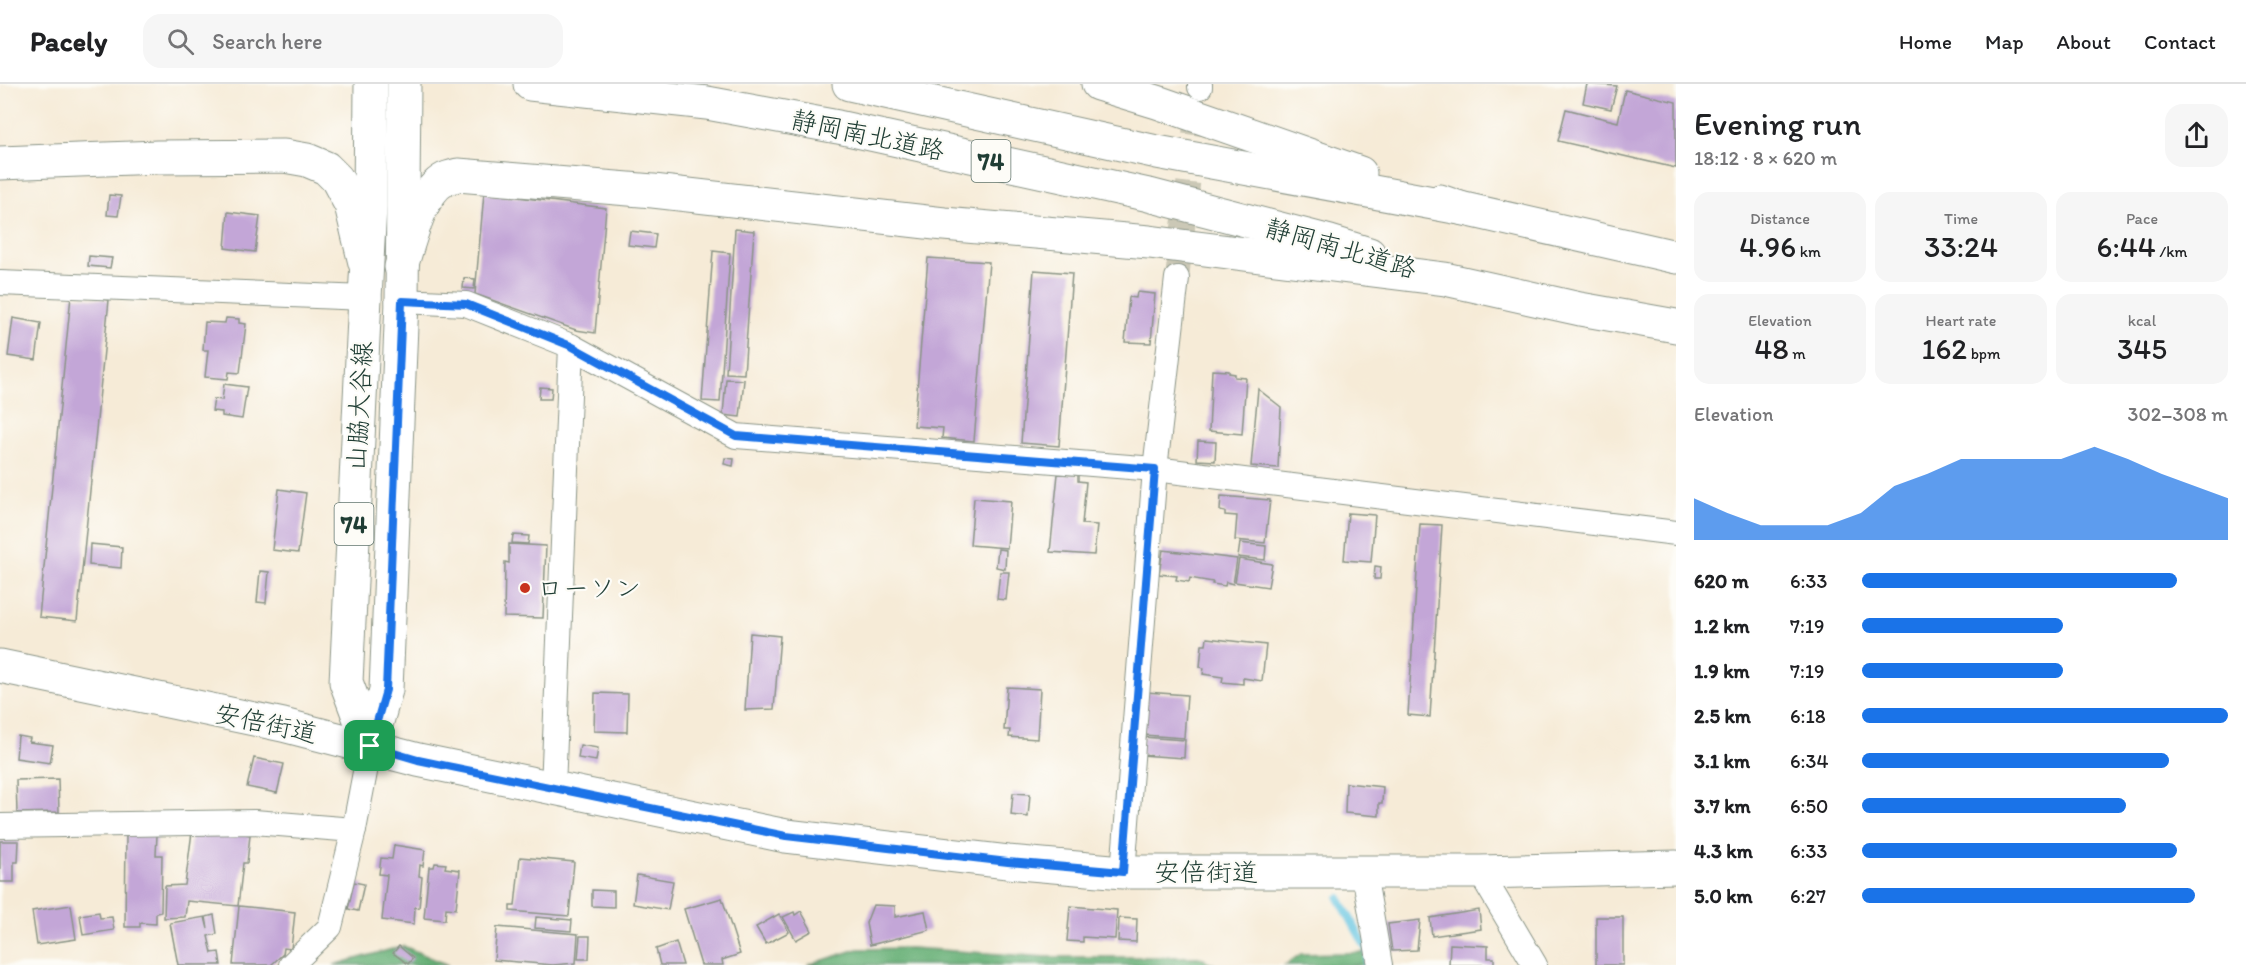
<!DOCTYPE html>
<meta charset="utf-8">
<style>
:root{--surface:#fff;--page:#f6f6f6;--text:#202124;--muted:#757577;--line:#e0e0e0;--accent:#1a73e8}
body{margin:0;font-family:Itim,"Klee One",sans-serif;background:var(--page);color:var(--text);height:100vh;display:flex;flex-direction:column;font-size:22px;white-space:nowrap}
*{box-sizing:border-box;margin:0}
p{font-size:20px;color:var(--muted)}
.icon{flex:none;width:33px;height:33px;fill:none;stroke:currentColor;stroke-width:2;stroke-linecap:round;stroke-linejoin:round}
.map{position:relative;flex:1;overflow:hidden}
.panel{display:flex;flex-direction:column;background:var(--surface);width:570px}
.panel>*{flex:none}
.pin{position:absolute;display:grid;place-items:center;width:51px;height:51px;color:#fff;margin:-26px;border-radius:12px;box-shadow:0 3px 9px #0006}
.round{display:grid;place-items:center;flex:none;width:63px;height:63px;border-radius:18px;background:var(--page)}
.head{display:flex;align-items:center;justify-content:space-between;height:102px;padding:0 18px}
h1{font-size:33px;font-weight:600;line-height:45px}
.figures{display:grid;grid-template-columns:repeat(3,1fr);gap:9px;height:102px;padding:6px 18px}
.figures div{display:grid;align-content:center;border-radius:15px;background:var(--page);text-align:center}
.figures b{font-size:30px;font-weight:600}
.figures small{font-size:16px;font-weight:400}
.figures p{font-size:16px}
.chart{height:168px;padding:12px 18px}
.chart p{display:flex;justify-content:space-between}
.chart svg{width:100%;height:108px;margin-top:6px;fill:var(--accent);opacity:.7}
ul{padding:0 18px;list-style:none;font-size:20px}
li{display:grid;grid-template-columns:96px 72px 1fr;align-items:center;height:45px}
li i{height:15px;border-radius:8px;background:var(--accent)}
header{display:flex;align-items:center;gap:36px;box-sizing:border-box;height:84px;padding:0 30px;background:var(--surface);border-bottom:2px solid var(--line)}
header strong{font-size:28px}
nav{display:flex;gap:33px;margin-inline-start:auto;font-size:21px}
.search{width:420px;height:54px;background:var(--page);display:flex;align-items:center;gap:15px;box-sizing:border-box;padding:0 21px;border-radius:18px;color:var(--muted);font-size:22px}
main{display:flex;flex:1;min-height:0}
.map>svg:first-child{display:block}
</style>
<header>
<strong>Pacely</strong>
<div class="search"><svg class="icon" aria-label="search" viewBox="0 0 24 24"><circle cx="10" cy="10" r="6"/><path d="M15 15l6 6"/></svg>Search here</div>
<nav><a>Home</a><a>Map</a><a>About</a><a>Contact</a></nav>
</header>
<main>
<div class="map">
<svg width="1676" height="881" viewBox="0 0 1676 881">
<rect width="100%" height="100%" fill="#fdfcf7"/>
<filter id="ink" filterUnits="userSpaceOnUse"><feTurbulence type="fractalNoise" baseFrequency=".0167" numOctaves="2"/><feDisplacementMap in="SourceGraphic" scale="12" xChannelSelector="R" yChannelSelector="G"/><feConvolveMatrix kernelMatrix="1 2 1 2 8 2 1 2 1" color-interpolation-filters="sRGB"/></filter>
<filter id="wash" filterUnits="userSpaceOnUse"><feTurbulence type="fractalNoise" baseFrequency=".008" numOctaves="4" result="noise"/><feDisplacementMap in="SourceGraphic" scale="24" xChannelSelector="R" yChannelSelector="G"/><feGaussianBlur stdDeviation="1.35" result="paint"/><feColorMatrix in="noise" values="0 0 0 0 0 0 0 0 0 0 0 0 0 0 0 0 0 1.4 0 .05"/><feComposite in="paint" operator="in"/></filter>
<g filter="url(#wash)">
<rect width="100%" height="100%" fill="#f6ebd7"/>
<g fill="#68b077" stroke="#447656" stroke-width="1.5">
<polygon points="403,862 448,881 334,881"/>
<polygon points="911,864 1047,873 1199,873 1215,881 808,881 858,865"/>
<polygon points="1381,868 1391,881 1285,881 1301,870"/>
</g>
<g fill="none" stroke-linecap="round" stroke-linejoin="round">
<polyline stroke="#63c5e1" stroke-width="8" points="1339,814 1369,869 1367,881"/>
</g>
<g id="blocks">
<g fill="#c3a6d7">
<polygon points="1587,0 1617,2 1611,25 1583,19"/>
<polygon points="1625,6 1676,18 1676,84 1558,57 1566,25 1618,38"/>
<polygon points="484,109 606,124 595,249 576,246 475,210"/>
<polygon points="109,111 121,112 118,132 107,131"/>
<polygon points="228,128 260,132 255,168 225,164"/>
<polygon points="735,145 754,147 744,290 726,289"/>
<polygon points="630,147 656,150 654,164 628,161"/>
<polygon points="713,167 730,169 720,318 702,317"/>
<polygon points="89,172 112,174 110,184 88,182"/>
<polygon points="928,174 989,178 974,357 942,354 943,344 914,342"/>
<polygon points="1034,186 1072,189 1059,362 1021,359"/>
<polygon points="464,194 475,195 474,205 463,204"/>
<polygon points="1137,208 1155,210 1151,259 1125,258 1129,213 1136,214"/>
<polygon points="71,212 109,216 77,537 39,533"/>
<polygon points="13,234 41,239 36,276 8,272"/>
<polygon points="226,234 239,235 239,239 246,240 240,289 229,288 228,295 205,293 208,266 203,266 205,238 225,239"/>
<polygon points="1212,286 1229,287 1229,289 1235,290 1235,293 1246,294 1242,350 1209,347"/>
<polygon points="726,295 744,296 740,333 723,331"/>
<polygon points="224,300 247,303 242,335 222,332 222,328 212,327 214,315 222,316"/>
<polygon points="540,303 552,304 551,315 539,315"/>
<polygon points="1258,305 1281,323 1278,384 1251,382"/>
<polygon points="1198,357 1216,358 1215,377 1197,376"/>
<polygon points="725,374 734,375 733,382 724,380"/>
<polygon points="1058,390 1078,391 1078,397 1086,398 1082,440 1097,441 1094,471 1050,468"/>
<polygon points="279,405 306,409 298,469 272,466"/>
<polygon points="1221,412 1270,416 1265,459 1235,456 1237,432 1225,431 1225,428 1220,427"/>
<polygon points="974,414 1011,417 1007,464 970,461"/>
<polygon points="1348,429 1375,431 1371,478 1344,476"/>
<polygon points="1420,440 1442,441 1430,633 1408,631"/>
<polygon points="513,451 529,452 528,460 512,459"/>
<polygon points="1240,459 1266,462 1265,476 1238,473"/>
<polygon points="90,460 122,463 121,484 89,481"/>
<polygon points="509,460 546,462 543,534 504,533 505,478 509,479"/>
<polygon points="998,465 1006,466 1005,485 996,483"/>
<polygon points="1163,466 1237,475 1233,500 1226,498 1225,502 1212,500 1213,498 1190,494 1189,498 1176,496 1177,492 1159,490"/>
<polygon points="1239,475 1272,480 1268,503 1235,498"/>
<polygon points="1375,482 1381,483 1380,495 1374,495"/>
<polygon points="260,487 269,488 266,519 257,518"/>
<polygon points="1000,488 1009,488 1006,516 997,515"/>
<polygon points="750,549 780,552 774,625 745,626"/>
<polygon points="1207,554 1266,561 1262,597 1243,594 1243,600 1222,598 1223,593 1203,590 1204,584 1200,583 1202,561 1206,561"/>
<polygon points="1007,603 1040,605 1037,655 1009,653 1010,646 1004,646"/>
<polygon points="1146,608 1187,611 1184,654 1144,651"/>
<polygon points="595,609 628,610 627,648 594,647"/>
<polygon points="18,652 30,654 29,658 53,661 50,679 16,674"/>
<polygon points="1142,653 1185,656 1184,674 1141,671"/>
<polygon points="580,661 598,664 596,677 578,674"/>
<polygon points="254,674 284,680 277,709 247,703"/>
<polygon points="58,695 59,728 17,729 16,696"/>
<polygon points="1346,699 1383,703 1382,719 1379,719 1379,732 1345,729"/>
<polygon points="1013,709 1030,710 1028,733 1011,731"/>
<polygon points="227,747 250,751 247,779 243,779 238,822 187,817 185,833 164,834 165,802 185,801 192,748"/>
<polygon points="126,751 157,751 156,771 162,771 161,828 156,829 156,840 140,839 140,843 125,843"/>
<polygon points="0,757 19,757 18,778 14,778 14,798 0,798"/>
<polygon points="394,761 425,766 423,782 420,781 419,792 422,793 419,824 415,823 414,840 382,836 387,791 379,790 381,774 392,775"/>
<polygon points="520,773 574,778 569,832 510,827 510,822 515,822"/>
<polygon points="435,779 446,780 445,784 460,786 456,825 446,824 445,836 424,834 429,783 434,783"/>
<polygon points="637,791 673,797 668,826 633,820"/>
<polygon points="354,798 364,800 358,827 348,825"/>
<polygon points="592,806 614,807 614,823 592,822"/>
<polygon points="722,814 740,870 722,876 723,881 701,881 684,825"/>
<polygon points="71,821 76,855 37,861 32,827"/>
<polygon points="873,821 895,822 895,833 925,827 929,846 870,861 866,839"/>
<polygon points="239,822 295,828 291,865 284,864 283,870 271,881 233,881"/>
<polygon points="1070,822 1117,826 1115,855 1083,853 1083,858 1067,857"/>
<polygon points="1479,826 1481,845 1432,852 1430,834"/>
<polygon points="801,827 812,847 796,856 783,833 794,828 795,831"/>
<polygon points="99,828 100,834 112,833 114,846 83,851 80,831"/>
<polygon points="779,830 789,848 766,860 756,843"/>
<polygon points="214,831 217,850 208,852 212,869 219,868 221,881 178,881 170,839 205,833 208,845 206,833"/>
<polygon points="536,833 572,836 571,847 535,844"/>
<rect x="1596" y="833" width="27" height="48"/>
<polygon points="1119,834 1137,835 1136,858 1118,857"/>
<polygon points="1420,836 1417,866 1392,867 1388,840"/>
<polygon points="497,843 578,850 576,879 553,881 494,876"/>
<polygon points="580,852 590,852 589,875 578,875"/>
<polygon points="676,858 683,881 660,881 656,865"/>
<polygon points="1450,860 1488,862 1488,874 1494,874 1494,881 1449,881"/>
<polygon points="399,862 413,874 408,880 393,869"/>
</g>
</g>
</g>
<g filter="url(#ink)">
<use href="#blocks" fill-opacity="0" stroke="#8a9486" stroke-width="1.5"/>
<g fill="none" stroke-linecap="round" stroke-linejoin="round">
<polyline stroke="#cbc8b6" stroke-width="24" stroke-dasharray="24 12" stroke-linecap="butt" points="1177,194 1198,17"/>
<g stroke="#8a9486" stroke-width="26">
<g id="minor">
<polyline points="1200,3 1200,0"/>
<polyline points="0,199 365,214"/>
<polyline points="402,217 466,220 571,262 736,352 1155,385 1676,449"/>
<polyline points="553,704 571,262"/>
<polyline points="0,742 254,738 354,746"/>
<polyline points="1123,788 1155,385 1177,194"/>
<polyline points="1480,788 1535,881"/>
<polyline points="1364,789 1380,881"/>
<polyline points="291,881 330,843 354,746 370,662"/>
</g>
</g>
<g stroke="#8a9486" stroke-width="35">
<g id="primary">
<polyline points="365,214 346,598 370,662"/>
<polyline points="0,582 283,641 418,676 786,752 1008,778 1123,788 1480,788 1676,783"/>
<polyline points="370,662 386,606 402,217"/>
</g>
</g>
<g stroke="#8a9486" stroke-width="35">
<g id="motorway">
<polyline points="530,0 707,19 838,43 1149,111 1330,158 1369,170"/>
<polyline points="849,0 1157,68 1460,124"/>
<polyline points="1098,0 1157,18 1360,89"/>
<polyline points="0,79 158,73 284,72 307,76 326,84 337,95 351,121 365,179"/>
<polyline points="1440,117 1460,124 1676,173"/>
<path d="M401,183C409,159 420,108 445,95C449,93 454,92 458,91L653,107L944,140L1149,158L1445,195L1580,225L1676,242"/>
<polyline points="365,214 370,122 371,0"/>
<polyline points="402,217 404,0"/>
</g>
</g>
<use href="#minor" stroke="#fff" stroke-width="24"/>
<use href="#primary" stroke="#fff" stroke-width="33"/>
<use href="#motorway" stroke="#fff" stroke-width="33"/>
</g>
</g>
<g fill="none" stroke-linecap="round" stroke-linejoin="round" filter="url(#ink)">
<g stroke="#fff" stroke-width="12">
<polygon id="route" points="402,217 466,220 571,262 736,352 1155,385 1123,788 1008,778 786,752 418,676 370,662 386,606"/>
</g>
<use href="#route" stroke="#1a73e8" stroke-width="8"/>
</g>
<circle fill="#c8321e" stroke="#fdfcf7" stroke-width="2" cx="525" cy="504" r="6"/>
<g text-anchor="middle" dominant-baseline="central" stroke-width="4.5" stroke-linejoin="round" paint-order="stroke">
<g fill="#fdfcf7" stroke="#62766e" stroke-width="1.5">
<rect x="971.5" y="56" width="39" height="42" rx="4.5"/>
<rect x="334.5" y="419" width="39" height="42" rx="4.5"/>
</g>
<g font-size="24" font-weight="bold" fill="#1f3d34">
<text x="991" y="77">74</text>
<text x="354" y="440">74</text>
</g>
<g font-size="26" fill="#1f3d34" stroke="#fdfcf7">
<text transform="translate(868 51) rotate(12)">静岡南北道路</text>
<text transform="translate(1341 164) rotate(16)">静岡南北道路</text>
<text transform="translate(359 322) rotate(-87)">山脇大谷線</text>
<text transform="translate(266 639) rotate(12)">安倍街道</text>
<text x="1206" y="788">安倍街道</text>
</g>
<g font-size="26" fill="#1f3d34" stroke="#fdfcf7" text-anchor="start">
<text x="537" y="504">ローソン</text>
</g>
</g>
</svg>
<div class="pin" style="left:370px;top:662px;background:#1e9e55"><svg class="icon" aria-label="arrive" viewBox="0 0 24 24"><path d="M6 21V4h12l-3 4 3 4H6"/></svg></div>
</div>
<section class="panel">
<div class="head"><div><h1>Evening run</h1><p>18:12 · 8 × 620 m</p></div><a class="round"><svg class="icon" aria-label="share" viewBox="0 0 24 24"><path d="M12 15V3M7 8l5-5 5 5M5 13v7h14v-7"/></svg></a></div>
<div class="figures">
<div><p>Distance</p><b>4.96<small> km</small></b></div>
<div><p>Time</p><b>33:24</b></div>
<div><p>Pace</p><b>6:44<small> /km</small></b></div>
</div>
<div class="figures">
<div><p>Elevation</p><b>48<small> m</small></b></div>
<div><p>Heart rate</p><b>162<small> bpm</small></b></div>
<div><p>kcal</p><b>345</b></div>
</div>
<div class="chart"><p><span>Elevation</span>302–308 m</p>
<svg viewBox="0 0 160 44" preserveAspectRatio="none"><path d="M0 44V27L10 33L20 38L30 38L40 38L50 33L60 22L70 17L80 11L90 11L100 11L110 11L120 6L130 11L140 17L150 22L160 27V44z"/></svg>
</div>
<ul>
<li><b>620 m</b>6:33<i style="width:86%"></i></li>
<li><b>1.2 km</b>7:19<i style="width:55%"></i></li>
<li><b>1.9 km</b>7:19<i style="width:55%"></i></li>
<li><b>2.5 km</b>6:18<i style="width:100%"></i></li>
<li><b>3.1 km</b>6:34<i style="width:84%"></i></li>
<li><b>3.7 km</b>6:50<i style="width:72%"></i></li>
<li><b>4.3 km</b>6:33<i style="width:86%"></i></li>
<li><b>5.0 km</b>6:27<i style="width:91%"></i></li>
</ul>
</section>
</main>
